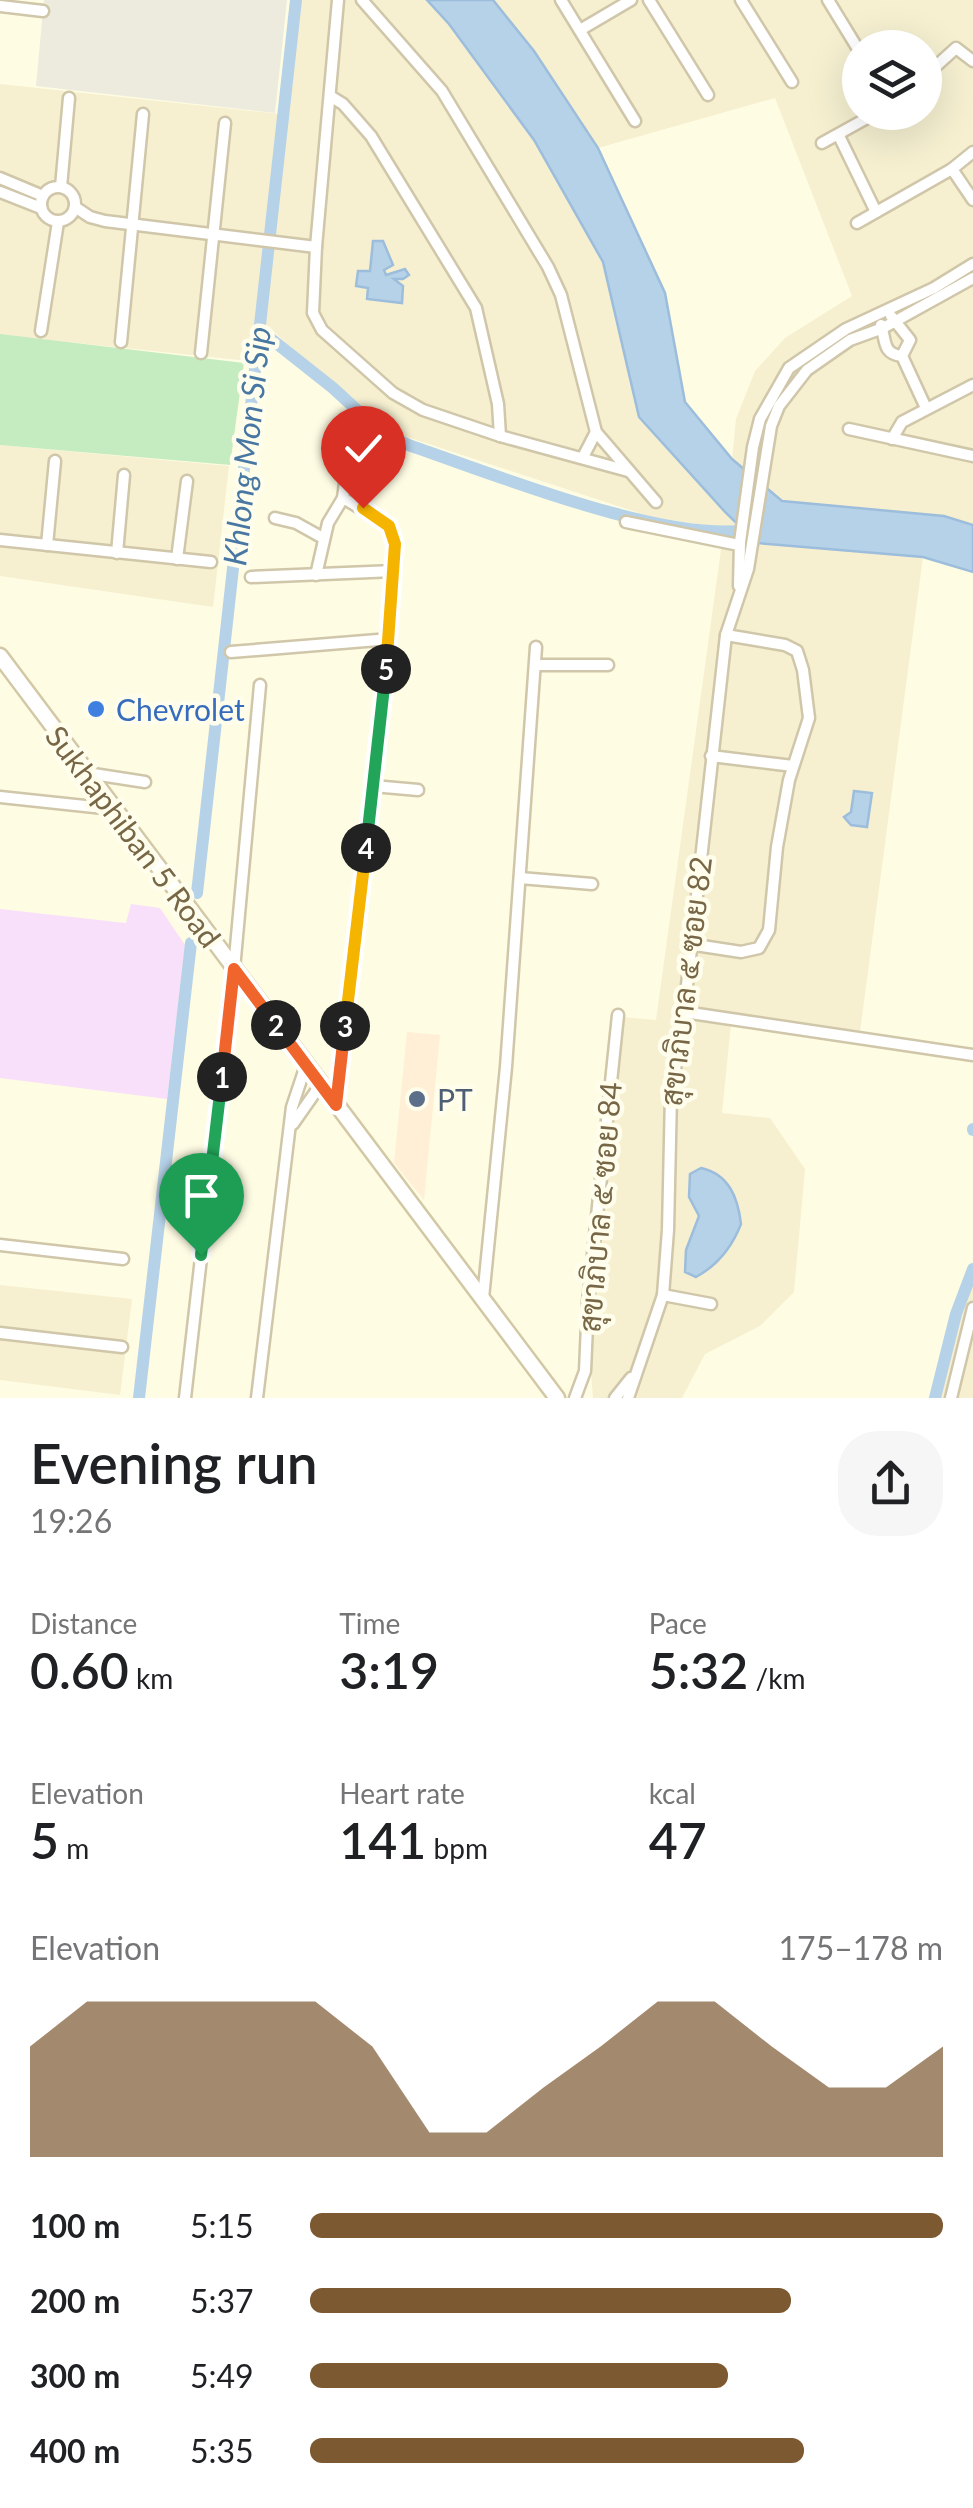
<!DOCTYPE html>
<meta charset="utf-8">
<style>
:root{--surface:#fff;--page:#f6f6f6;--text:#202124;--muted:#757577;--accent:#7d5931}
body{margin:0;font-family:Lato,Sarabun,sans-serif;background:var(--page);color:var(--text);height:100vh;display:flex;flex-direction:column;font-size:38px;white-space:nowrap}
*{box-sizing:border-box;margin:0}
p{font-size:32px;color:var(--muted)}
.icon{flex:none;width:55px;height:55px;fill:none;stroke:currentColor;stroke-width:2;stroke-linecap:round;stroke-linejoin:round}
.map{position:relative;height:1398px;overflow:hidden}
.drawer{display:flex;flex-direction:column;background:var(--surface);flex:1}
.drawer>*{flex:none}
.controls{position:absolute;left:842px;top:30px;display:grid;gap:20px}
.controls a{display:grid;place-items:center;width:100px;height:100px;border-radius:50%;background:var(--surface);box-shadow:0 10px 40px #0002;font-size:50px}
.pin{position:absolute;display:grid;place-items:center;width:85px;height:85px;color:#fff;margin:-102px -42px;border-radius:50% 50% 50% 0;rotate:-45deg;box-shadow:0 0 10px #0007}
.pin .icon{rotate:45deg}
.km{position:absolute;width:50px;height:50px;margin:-25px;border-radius:50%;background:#222;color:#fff;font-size:28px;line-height:50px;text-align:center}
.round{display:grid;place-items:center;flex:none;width:105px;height:105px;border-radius:40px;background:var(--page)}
.overview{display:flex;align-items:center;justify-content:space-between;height:170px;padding:0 30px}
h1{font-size:55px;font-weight:600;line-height:75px}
.metrics{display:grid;grid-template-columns:repeat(3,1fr);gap:15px;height:170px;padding:10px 30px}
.metrics div{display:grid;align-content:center}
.metrics b{font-size:50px;font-weight:600}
.metrics small{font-size:28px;font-weight:400}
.metrics p{font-size:28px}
.chart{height:280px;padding:20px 30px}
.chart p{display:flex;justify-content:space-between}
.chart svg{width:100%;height:180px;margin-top:10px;fill:var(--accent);opacity:.7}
ul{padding:0 30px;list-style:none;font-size:32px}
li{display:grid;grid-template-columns:160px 120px 1fr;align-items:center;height:75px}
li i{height:25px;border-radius:12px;background:var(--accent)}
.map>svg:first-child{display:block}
</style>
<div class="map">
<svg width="973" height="1398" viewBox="0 0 973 1398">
<rect width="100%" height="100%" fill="#fefce3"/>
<g fill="#f6f0d1" fill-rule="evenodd">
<polygon points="301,0 427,0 449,24 534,140 603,262 639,417 757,543 923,557 860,1032 732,1014 722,1113 770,1118 805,1169 794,1292 760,1326 705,1354 682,1398 593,1398 588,1335 621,1017 656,1020 724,528 651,517 383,429 256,316 249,361 0,335 0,84 289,115"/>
<path d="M493,0H973V525L944,516L782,501L732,459L736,419L755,371L785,338L852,296L775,98L598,148L534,51ZM860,48H925V112H860Z"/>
<polygon points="0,445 229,466 213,607 0,576"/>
<polygon points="973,1279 973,1398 939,1398 960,1315"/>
<polygon points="0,1285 132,1299 120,1395 0,1380"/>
</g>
<polygon fill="#ffefd6" points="407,1032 440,1035 424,1200 394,1163"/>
<polygon fill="#edeade" points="44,0 287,0 275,113 36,86"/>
<polygon fill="#f8e0fa" points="131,904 160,908 185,945 167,1099 0,1078 0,909 126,923"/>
<polygon fill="#c5ecc0" points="0,334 244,363 230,465 0,445"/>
<g fill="#b6d2e8" stroke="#9cbddb" stroke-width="2.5">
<polygon points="427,0 493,0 534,51 598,148 665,293 685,402 732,459 782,501 944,516 973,525 973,572 923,557 757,543 726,513 639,417 603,262 534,140 449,24"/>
<polygon points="373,241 383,241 393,265 384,270 386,275 405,269 409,275 403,279 394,279 403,286 402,303 367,299 368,288 356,286 358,271 370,271"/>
<polygon points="854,791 872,793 867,827 851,825 844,817 851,812"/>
<path d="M701,1168C729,1174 738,1198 741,1224C732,1247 718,1265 696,1277L685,1272L686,1250L699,1216L689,1197L690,1174Z"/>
</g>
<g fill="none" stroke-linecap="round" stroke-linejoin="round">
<g stroke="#b6d2e8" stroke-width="12">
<path d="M261,331L333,388L382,433L411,446C497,475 663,543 750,530"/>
<polyline points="197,893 296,0"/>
<polyline points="973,1129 973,1130"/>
<polyline points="139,1398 191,943"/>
<polyline points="935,1398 956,1314 973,1269"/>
</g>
<g stroke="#d0c6a9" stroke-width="15">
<g id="street">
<polyline points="338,0 316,247 313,313 322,330 393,393 423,410 500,436 628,471"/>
<polyline points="362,0 442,91 548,267 561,295 596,432 656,502"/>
<polyline points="561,0 635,121"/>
<polyline points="649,0 708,95"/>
<polyline points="741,0 792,82"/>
<polyline points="828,0 858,49"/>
<polyline points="0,6 43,11"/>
<polyline points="580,30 631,0"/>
<polyline points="925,76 956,48 973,61"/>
<polyline points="330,96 343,104 371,136 476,308 498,404 500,436"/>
<polyline points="839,136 876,212"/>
<polyline points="822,143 878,112"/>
<polyline points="952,169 973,200"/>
<polyline points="0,178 43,196"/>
<circle cx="58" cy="204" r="17"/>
<polyline points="61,187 69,98"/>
<polyline points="0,192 41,208"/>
<polyline points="75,207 90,217 105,221 316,247"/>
<polyline points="857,223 952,169 973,152"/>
<polyline points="891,316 910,340 902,356"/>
<path d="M881,325C886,340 882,354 902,356L926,408"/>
<polyline points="41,331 58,222"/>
<polyline points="121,342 143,114"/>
<polyline points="201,353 225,123"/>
<polyline points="849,429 973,456"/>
<polyline points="892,439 902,422 973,385"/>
<polyline points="583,457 596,432"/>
<polyline points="343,498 389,525 396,558 390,639"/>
<polyline points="275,518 296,523 323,538"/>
<polyline points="626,522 739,545"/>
<polyline points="0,540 211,562"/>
<polyline points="47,545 55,461"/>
<polyline points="117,553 124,475"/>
<polyline points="177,559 187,481"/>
<polyline points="316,575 328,523 343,498 345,483 356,466"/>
<polyline points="251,577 394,571"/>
<polyline points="739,586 740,542 753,447 760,419 789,368 846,329 934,288 973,264"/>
<polyline points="231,652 390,639 336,1104"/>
<polyline points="536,665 608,665"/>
<polyline points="711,756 793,766"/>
<polyline points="87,773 145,782"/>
<polyline points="373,786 418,790"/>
<polyline points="0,797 113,809"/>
<polyline points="520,878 592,884"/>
<polyline points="689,944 741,952 759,948 769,930 777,847 789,780 809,718 803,670 797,651 785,645 726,635"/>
<polyline points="684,1012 973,1055"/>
<polyline points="293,1124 321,1084"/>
<polyline points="0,1245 123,1259"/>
<polyline points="663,1295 711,1304"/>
<polyline points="483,1298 506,1067 536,647"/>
<polyline points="0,1333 122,1347"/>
<polyline points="185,1398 234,969 260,685"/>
<polyline points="257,1398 292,1107 306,1065"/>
<polyline points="575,1398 585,1371 588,1302 618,1015"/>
<polyline points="615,1398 631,1378"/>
<polyline points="628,1398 663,1295 668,1230 671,1095 684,1012 726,635 748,569 771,426 779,406 807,370 850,340 883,328 973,278"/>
<polyline points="951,1398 973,1308"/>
</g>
</g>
<g stroke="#d3c8a5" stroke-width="19">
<polyline id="secondary" points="0,656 557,1398"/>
</g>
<use href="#street" stroke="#fff" stroke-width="10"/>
<use href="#secondary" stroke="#fff" stroke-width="14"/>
</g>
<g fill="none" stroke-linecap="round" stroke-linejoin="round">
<g stroke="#fff" stroke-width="20">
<polyline id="split-1" points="201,1255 222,1077"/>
</g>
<g stroke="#fff" stroke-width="20">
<polyline id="split-2" points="222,1077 234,969 276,1025"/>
</g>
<g stroke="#fff" stroke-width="20">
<polyline id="split-3" points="276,1025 336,1105 345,1026"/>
</g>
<g stroke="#fff" stroke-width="20">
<polyline id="split-4" points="345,1026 366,848"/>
</g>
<g stroke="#fff" stroke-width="20">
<polyline id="split-5" points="366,848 386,669"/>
</g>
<g stroke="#fff" stroke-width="20">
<polyline id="split-6" points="363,508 389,526 395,544 386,669"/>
</g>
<use href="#split-1" stroke="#22a559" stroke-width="12"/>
<use href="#split-2" stroke="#f0652b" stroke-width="12"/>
<use href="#split-3" stroke="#f0652b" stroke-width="12"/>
<use href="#split-4" stroke="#f5b400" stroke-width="12"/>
<use href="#split-5" stroke="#22a559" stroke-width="12"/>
<use href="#split-6" stroke="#f5b400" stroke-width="12"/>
</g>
<circle fill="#3f7fe0" stroke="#fffdeb" stroke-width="4" cx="96" cy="709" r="10"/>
<circle fill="#5c6f8a" stroke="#fffdeb" stroke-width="4" cx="417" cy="1099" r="10"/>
<g text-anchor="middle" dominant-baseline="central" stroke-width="9" stroke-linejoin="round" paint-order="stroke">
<g font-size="30" fill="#366cbe" stroke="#fffdeb" text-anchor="start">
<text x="116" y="709">Chevrolet</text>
</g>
<g font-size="30" fill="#776747" stroke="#fffdeb">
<text transform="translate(134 836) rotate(53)">Sukhaphiban 5 Road</text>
<text transform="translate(685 981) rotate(-83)">สุขาภิบาล ๕ ซอย 82</text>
<text transform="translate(599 1207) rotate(-85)">สุขาภิบาล ๕ ซอย 84</text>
</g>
<g font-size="30" fill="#4e5e75" stroke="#fffdeb" text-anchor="start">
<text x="437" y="1099">PT</text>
</g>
<g font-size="32" font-style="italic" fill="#4777a2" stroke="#fffdeb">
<text transform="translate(246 446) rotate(-84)">Khlong Mon Si Sip</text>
</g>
</g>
</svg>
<div class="controls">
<a><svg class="icon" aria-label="layers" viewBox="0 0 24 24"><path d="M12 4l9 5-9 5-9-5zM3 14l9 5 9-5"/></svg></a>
</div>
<div class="pin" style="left:201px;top:1255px;background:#1e9e55"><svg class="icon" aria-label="arrive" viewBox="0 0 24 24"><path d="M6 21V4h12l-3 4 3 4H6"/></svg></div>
<div class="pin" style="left:363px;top:508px;background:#d93025"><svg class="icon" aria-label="check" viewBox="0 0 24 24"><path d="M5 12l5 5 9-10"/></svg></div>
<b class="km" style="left:222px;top:1077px">1</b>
<b class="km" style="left:276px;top:1025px">2</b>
<b class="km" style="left:345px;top:1026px">3</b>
<b class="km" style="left:366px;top:848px">4</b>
<b class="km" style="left:386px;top:669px">5</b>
</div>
<section class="drawer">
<div class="overview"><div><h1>Evening run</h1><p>19:26</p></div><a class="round"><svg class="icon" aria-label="share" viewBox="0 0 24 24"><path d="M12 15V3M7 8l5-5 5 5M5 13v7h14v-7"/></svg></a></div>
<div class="metrics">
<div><p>Distance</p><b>0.60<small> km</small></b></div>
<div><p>Time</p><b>3:19</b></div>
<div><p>Pace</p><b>5:32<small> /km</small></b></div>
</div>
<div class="metrics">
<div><p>Elevation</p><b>5<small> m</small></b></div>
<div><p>Heart rate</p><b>141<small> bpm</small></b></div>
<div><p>kcal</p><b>47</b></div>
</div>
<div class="chart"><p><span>Elevation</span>175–178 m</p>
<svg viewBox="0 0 160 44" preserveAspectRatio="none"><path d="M0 44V17L10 6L20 6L30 6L40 6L50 6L60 17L70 38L80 38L90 27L100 17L110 6L120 6L130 17L140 27L150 27L160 17V44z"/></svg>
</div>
<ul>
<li><b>100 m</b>5:15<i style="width:100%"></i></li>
<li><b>200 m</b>5:37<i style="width:76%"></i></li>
<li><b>300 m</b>5:49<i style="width:66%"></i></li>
<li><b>400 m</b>5:35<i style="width:78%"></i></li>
</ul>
</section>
